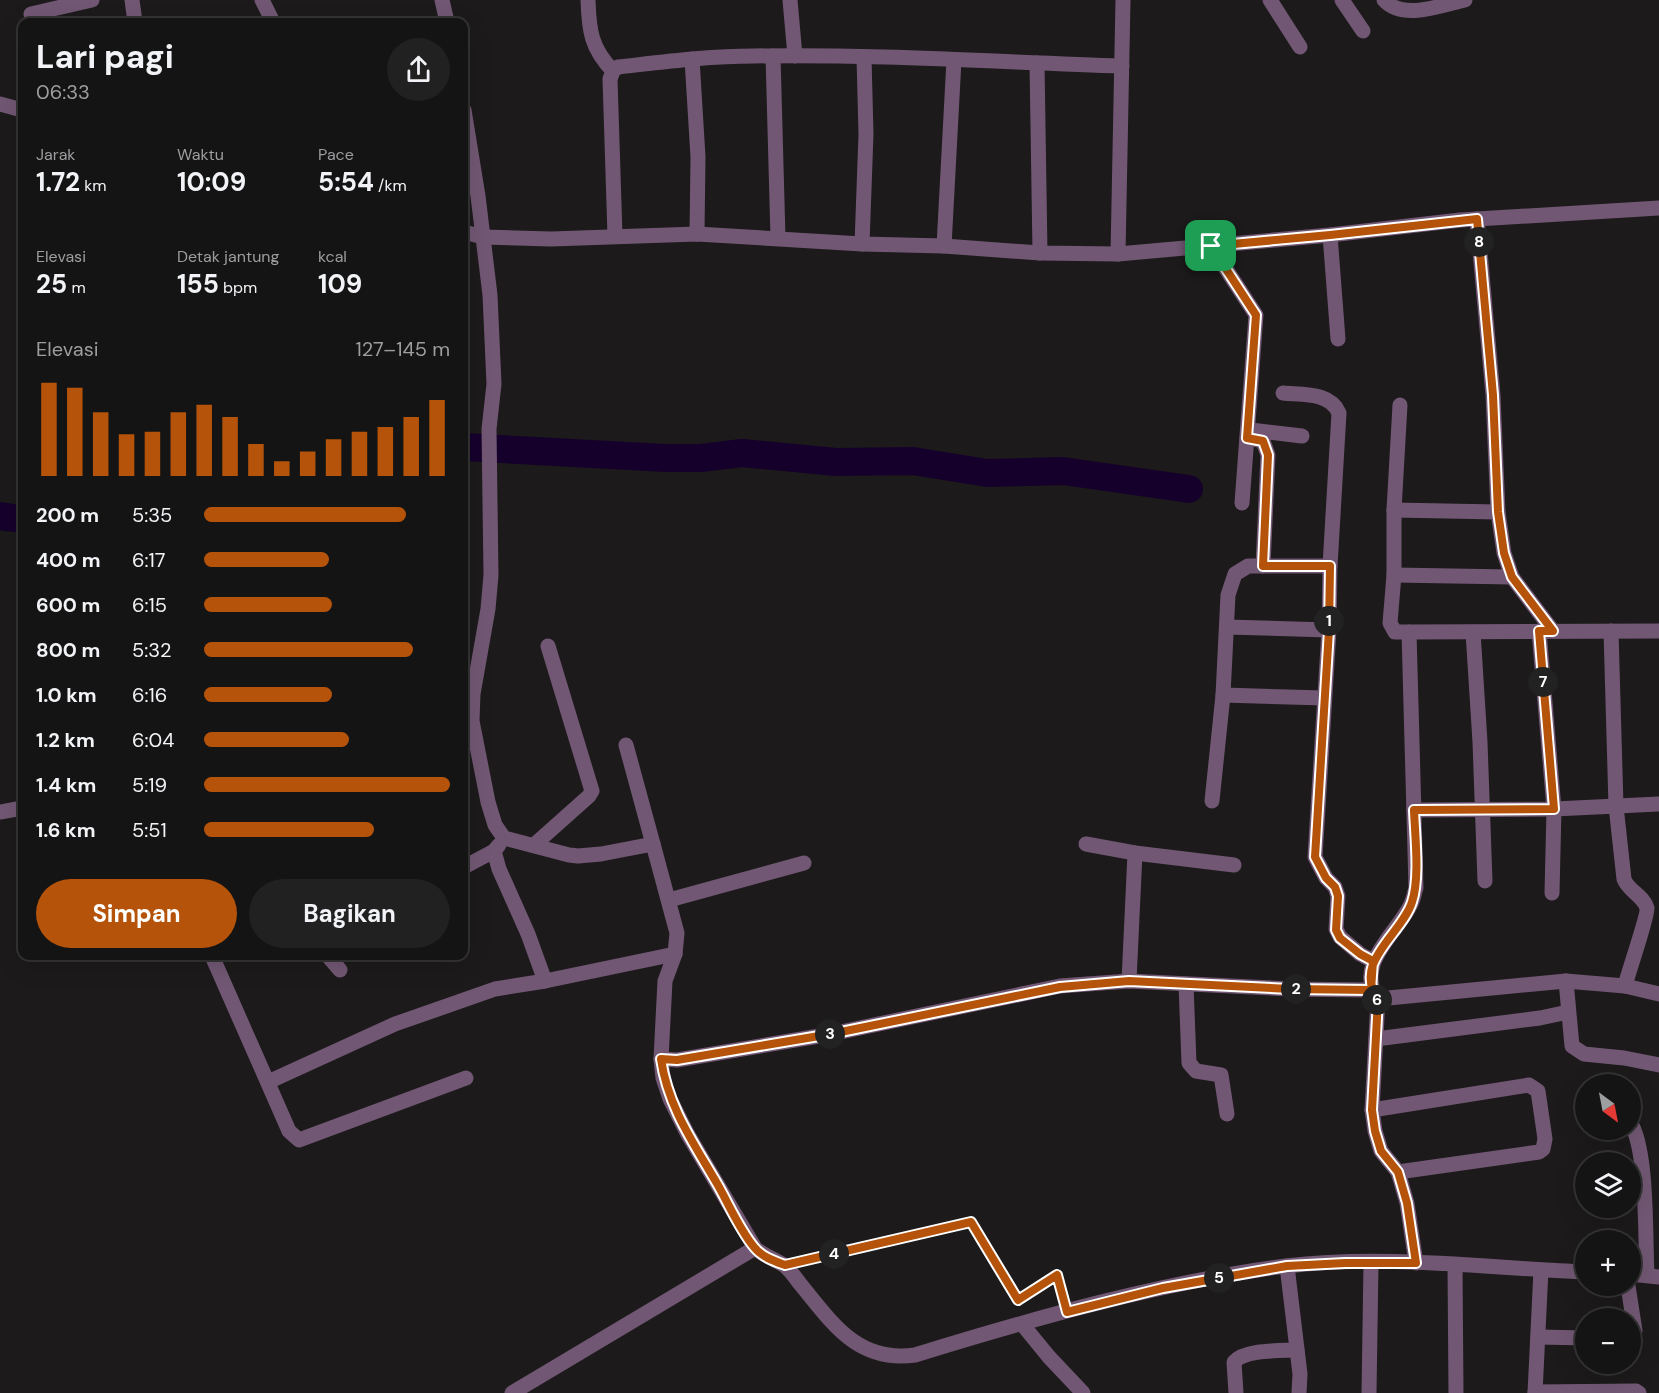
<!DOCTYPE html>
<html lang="id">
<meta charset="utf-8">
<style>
:root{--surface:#151414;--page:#222122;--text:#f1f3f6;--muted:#9d9ea0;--line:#343334;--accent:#b45309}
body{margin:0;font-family:"DM Sans",sans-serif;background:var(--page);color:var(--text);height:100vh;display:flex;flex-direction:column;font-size:22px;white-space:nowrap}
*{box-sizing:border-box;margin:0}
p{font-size:20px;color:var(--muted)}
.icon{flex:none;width:33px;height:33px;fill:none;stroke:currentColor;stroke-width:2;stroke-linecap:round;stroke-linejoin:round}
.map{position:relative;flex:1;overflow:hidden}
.drawer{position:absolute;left:18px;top:18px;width:450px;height:942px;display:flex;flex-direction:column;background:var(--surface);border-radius:12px;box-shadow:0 6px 24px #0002,0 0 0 2px var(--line)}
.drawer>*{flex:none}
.needle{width:39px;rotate:148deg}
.tools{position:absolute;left:1575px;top:1074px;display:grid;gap:12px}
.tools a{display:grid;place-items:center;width:66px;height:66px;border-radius:50%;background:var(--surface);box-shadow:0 6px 24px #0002,0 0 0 2px var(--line);font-size:30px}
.pin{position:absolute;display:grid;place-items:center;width:51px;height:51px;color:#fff;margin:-26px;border-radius:12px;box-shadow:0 3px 9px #0006}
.km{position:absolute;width:30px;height:30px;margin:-15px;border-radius:50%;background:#222;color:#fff;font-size:16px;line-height:30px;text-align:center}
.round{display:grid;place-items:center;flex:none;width:63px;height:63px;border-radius:32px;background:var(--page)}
.headline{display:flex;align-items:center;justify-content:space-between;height:102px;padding:0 18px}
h1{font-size:33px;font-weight:700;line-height:45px}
.figures{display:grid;grid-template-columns:repeat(3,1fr);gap:9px;height:102px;padding:6px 18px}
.figures div{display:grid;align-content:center}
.figures b{font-size:26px;font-weight:700}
.figures small{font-size:16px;font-weight:400}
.figures p{font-size:16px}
.chart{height:168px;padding:12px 18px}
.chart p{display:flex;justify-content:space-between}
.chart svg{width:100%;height:108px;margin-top:6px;stroke:var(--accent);stroke-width:6}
.primary-button{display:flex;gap:12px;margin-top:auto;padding:12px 18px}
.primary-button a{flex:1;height:69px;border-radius:36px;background:var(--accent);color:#fff;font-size:24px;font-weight:700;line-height:69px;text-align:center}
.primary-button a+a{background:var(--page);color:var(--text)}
ul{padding:0 18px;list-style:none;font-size:20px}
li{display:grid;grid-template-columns:96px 72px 1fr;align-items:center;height:45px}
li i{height:15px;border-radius:8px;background:var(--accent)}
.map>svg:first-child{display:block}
</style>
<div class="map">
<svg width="1659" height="1393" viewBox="0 0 1659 1393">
<rect width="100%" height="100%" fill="#1c1a1b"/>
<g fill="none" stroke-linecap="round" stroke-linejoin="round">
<g stroke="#15002b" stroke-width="28">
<polyline points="464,447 666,458 701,458 742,453 836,462 913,461 987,473 1063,471 1189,489"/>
<polyline points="0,516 22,519"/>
</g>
<polyline stroke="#715773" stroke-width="9" points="785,1265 971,1222 1018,1300 1057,1275 1067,1312"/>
<g stroke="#715773" stroke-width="15">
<polyline points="132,0 135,22"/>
<polyline points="262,0 273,22"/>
<path d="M588,0C589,31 591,48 613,71"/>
<polyline points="790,0 795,56"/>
<polyline points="1270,0 1300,47"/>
<polyline points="1342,0 1363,31"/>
<path d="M1384,0C1403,21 1442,5 1465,0"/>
<polyline points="31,14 92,0"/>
<polyline points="773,56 778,238"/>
<polyline points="692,59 698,157 697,234"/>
<polyline points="1037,63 1040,253"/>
<polyline points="0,104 22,110"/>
<polyline points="1477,219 1493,395 1498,512"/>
<polyline points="464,232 483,237 551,239 697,234 862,244 944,246 1040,253 1118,254 1330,235 1460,220 1659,208"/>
<polyline points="1330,235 1338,339"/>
<path d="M615,236L610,79L613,71L618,67C663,62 708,56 754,56C876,54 999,62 1122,66"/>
<polyline points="862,244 866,134 864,57"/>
<polyline points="944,246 954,60"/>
<polyline points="1211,246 1256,315 1242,503"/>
<polyline points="1118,254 1123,0"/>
<path d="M1283,393C1303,395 1330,392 1339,413L1330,566L1329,630L1315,857L1326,878L1335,887L1338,896L1336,929L1340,937L1360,954L1373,961"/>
<path d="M1400,405L1394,510V575L1390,623L1395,632H1409L1416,888C1414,894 1413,901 1410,906C1396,934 1354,965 1378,999L1372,1110L1375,1131L1381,1151L1398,1172L1407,1203L1416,1263"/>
<polyline points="1251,430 1302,436"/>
<polyline points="1247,438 1263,441 1268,455 1263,566"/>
<polyline points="1394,510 1498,512 1504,553 1512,577 1553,631"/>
<polyline points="1394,575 1512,577"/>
<polyline points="1227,627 1329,630"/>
<polyline points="1539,631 1554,809 1552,893"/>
<path d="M1611,631L1616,806L1624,879C1628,891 1643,895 1647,908C1648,916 1628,973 1625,986"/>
<polyline points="1409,632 1659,631"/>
<polyline points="1473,632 1480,742 1485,881"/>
<polyline points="1223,695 1324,698"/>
<polyline points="626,745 653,844"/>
<polyline points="1212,801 1223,695 1228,595 1235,574 1248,566 1330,566"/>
<polyline points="1414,810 1554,809 1659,804"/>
<polyline points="0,812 22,808"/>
<polyline points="1086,844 1135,853 1234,865"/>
<polyline points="534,845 589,796 592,791 548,646"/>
<polyline points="494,851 499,869 528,934 545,981"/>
<polyline points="464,867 494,851 499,845"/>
<polyline points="669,900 804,863"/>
<polyline points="212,956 289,1131 299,1140 466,1078"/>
<polyline points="328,956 340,970"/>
<polyline points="1129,981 1135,853"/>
<polyline points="1566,981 1572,1046 1584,1054 1624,1058 1659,1065"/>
<polyline points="1186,984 1189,1063 1196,1071 1221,1075 1227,1114"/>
<polyline points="1378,999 1566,981 1625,986 1659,994"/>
<polyline points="1376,1039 1540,1018 1568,1012"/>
<polyline points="661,1059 677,1060 831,1034 1060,986 1129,981 1290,989 1371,990"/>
<polyline points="268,1082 395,1024 495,989 545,981 675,954"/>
<polyline points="1372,1110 1529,1085 1538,1091 1545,1139 1543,1149 1539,1152 1398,1172"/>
<path d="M1630,1122C1648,1149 1645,1239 1647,1274"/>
<polyline points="1455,1265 1456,1393"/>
<polyline points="1287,1266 1300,1374 1299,1393"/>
<polyline points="1628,1286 1635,1331 1630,1339"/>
<polyline points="1022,1324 1049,1357 1083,1393"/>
<polyline points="1538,1337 1586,1338"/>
<polyline points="1535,1392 1636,1391 1639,1393"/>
<path d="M1236,1393L1234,1362C1245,1349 1280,1351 1297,1350"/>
<polyline points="1369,1393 1371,1263"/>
<polyline points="1535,1393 1541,1270"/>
</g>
<g stroke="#715773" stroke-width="15">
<polyline points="442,0 447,22"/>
<path d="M464,110L478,196L490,295L494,384L489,429L491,575L488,609L473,694L472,721L488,802L495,825L504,838L569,855L578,856L601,854L653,844L677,933L675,954L665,981L661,1059L663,1078L670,1099L687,1133L755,1248C765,1257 780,1261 786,1267C792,1272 796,1279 801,1285C833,1324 858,1363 915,1355C1035,1318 1162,1282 1286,1266C1385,1254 1487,1268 1586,1272"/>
<polyline points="1630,1274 1659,1277"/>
<polyline points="512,1393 755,1248"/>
</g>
</g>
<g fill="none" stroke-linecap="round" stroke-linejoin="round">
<g stroke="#fff" stroke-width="12">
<path id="route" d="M1211,246L1256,315L1247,438L1263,441L1268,455L1263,566H1330L1329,630L1315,857L1326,878L1335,887L1338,896L1336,930L1340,938L1360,954L1373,961L1371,990L1290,989L1129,981L1060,987L831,1034L677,1060L661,1059C668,1108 695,1145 719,1187C730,1207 740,1230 754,1247C762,1257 774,1261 785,1265L971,1222L1018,1300L1057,1275L1067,1312L1163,1288L1287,1266L1345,1263H1416L1407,1203L1398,1172L1381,1151L1375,1131L1372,1110L1378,999C1352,962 1402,934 1412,902C1420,878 1415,836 1414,810L1554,809L1539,631H1553L1512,577L1504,553L1498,512L1493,395L1477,219L1330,235L1211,246"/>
</g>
<use href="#route" stroke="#b45309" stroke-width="8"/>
</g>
</svg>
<div class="tools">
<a><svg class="needle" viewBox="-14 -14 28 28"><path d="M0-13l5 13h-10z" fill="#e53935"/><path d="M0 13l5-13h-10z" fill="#9d9ea0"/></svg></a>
<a><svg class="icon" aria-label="layers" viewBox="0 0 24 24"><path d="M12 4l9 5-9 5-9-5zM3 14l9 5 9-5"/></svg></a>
<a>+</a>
<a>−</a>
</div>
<div class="pin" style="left:1211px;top:246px;background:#1e9e55"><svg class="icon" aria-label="arrive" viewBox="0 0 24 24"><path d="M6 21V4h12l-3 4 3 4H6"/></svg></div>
<b class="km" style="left:1329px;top:621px">1</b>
<b class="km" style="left:1296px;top:989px">2</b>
<b class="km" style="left:830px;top:1034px">3</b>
<b class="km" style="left:834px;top:1254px">4</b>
<b class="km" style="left:1219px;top:1278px">5</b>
<b class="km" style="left:1377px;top:1000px">6</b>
<b class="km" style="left:1543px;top:682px">7</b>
<b class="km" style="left:1479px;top:242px">8</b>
<section class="drawer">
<div class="headline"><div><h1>Lari pagi</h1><p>06:33</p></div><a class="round"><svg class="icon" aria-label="share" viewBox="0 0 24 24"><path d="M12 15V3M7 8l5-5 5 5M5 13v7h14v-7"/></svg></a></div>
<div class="figures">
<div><p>Jarak</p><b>1.72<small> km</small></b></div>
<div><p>Waktu</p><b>10:09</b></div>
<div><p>Pace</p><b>5:54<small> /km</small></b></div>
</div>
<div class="figures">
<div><p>Elevasi</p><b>25<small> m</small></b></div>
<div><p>Detak jantung</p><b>155<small> bpm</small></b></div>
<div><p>kcal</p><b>109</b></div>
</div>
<div class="chart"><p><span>Elevasi</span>127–145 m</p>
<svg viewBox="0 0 160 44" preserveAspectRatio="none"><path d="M5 44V6M15 44V8M25 44V18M35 44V27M45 44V26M55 44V18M65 44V15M75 44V20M85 44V31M95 44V38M105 44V34M115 44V29M125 44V26M135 44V24M145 44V20M155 44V13"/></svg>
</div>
<ul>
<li><b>200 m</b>5:35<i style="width:82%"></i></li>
<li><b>400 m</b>6:17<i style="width:51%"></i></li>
<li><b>600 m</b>6:15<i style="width:52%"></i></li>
<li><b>800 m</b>5:32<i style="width:85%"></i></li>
<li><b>1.0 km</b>6:16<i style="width:52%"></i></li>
<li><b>1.2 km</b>6:04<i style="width:59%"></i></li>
<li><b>1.4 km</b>5:19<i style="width:100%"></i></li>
<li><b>1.6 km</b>5:51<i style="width:69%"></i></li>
</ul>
<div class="primary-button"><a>Simpan</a><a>Bagikan</a></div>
</section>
</div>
